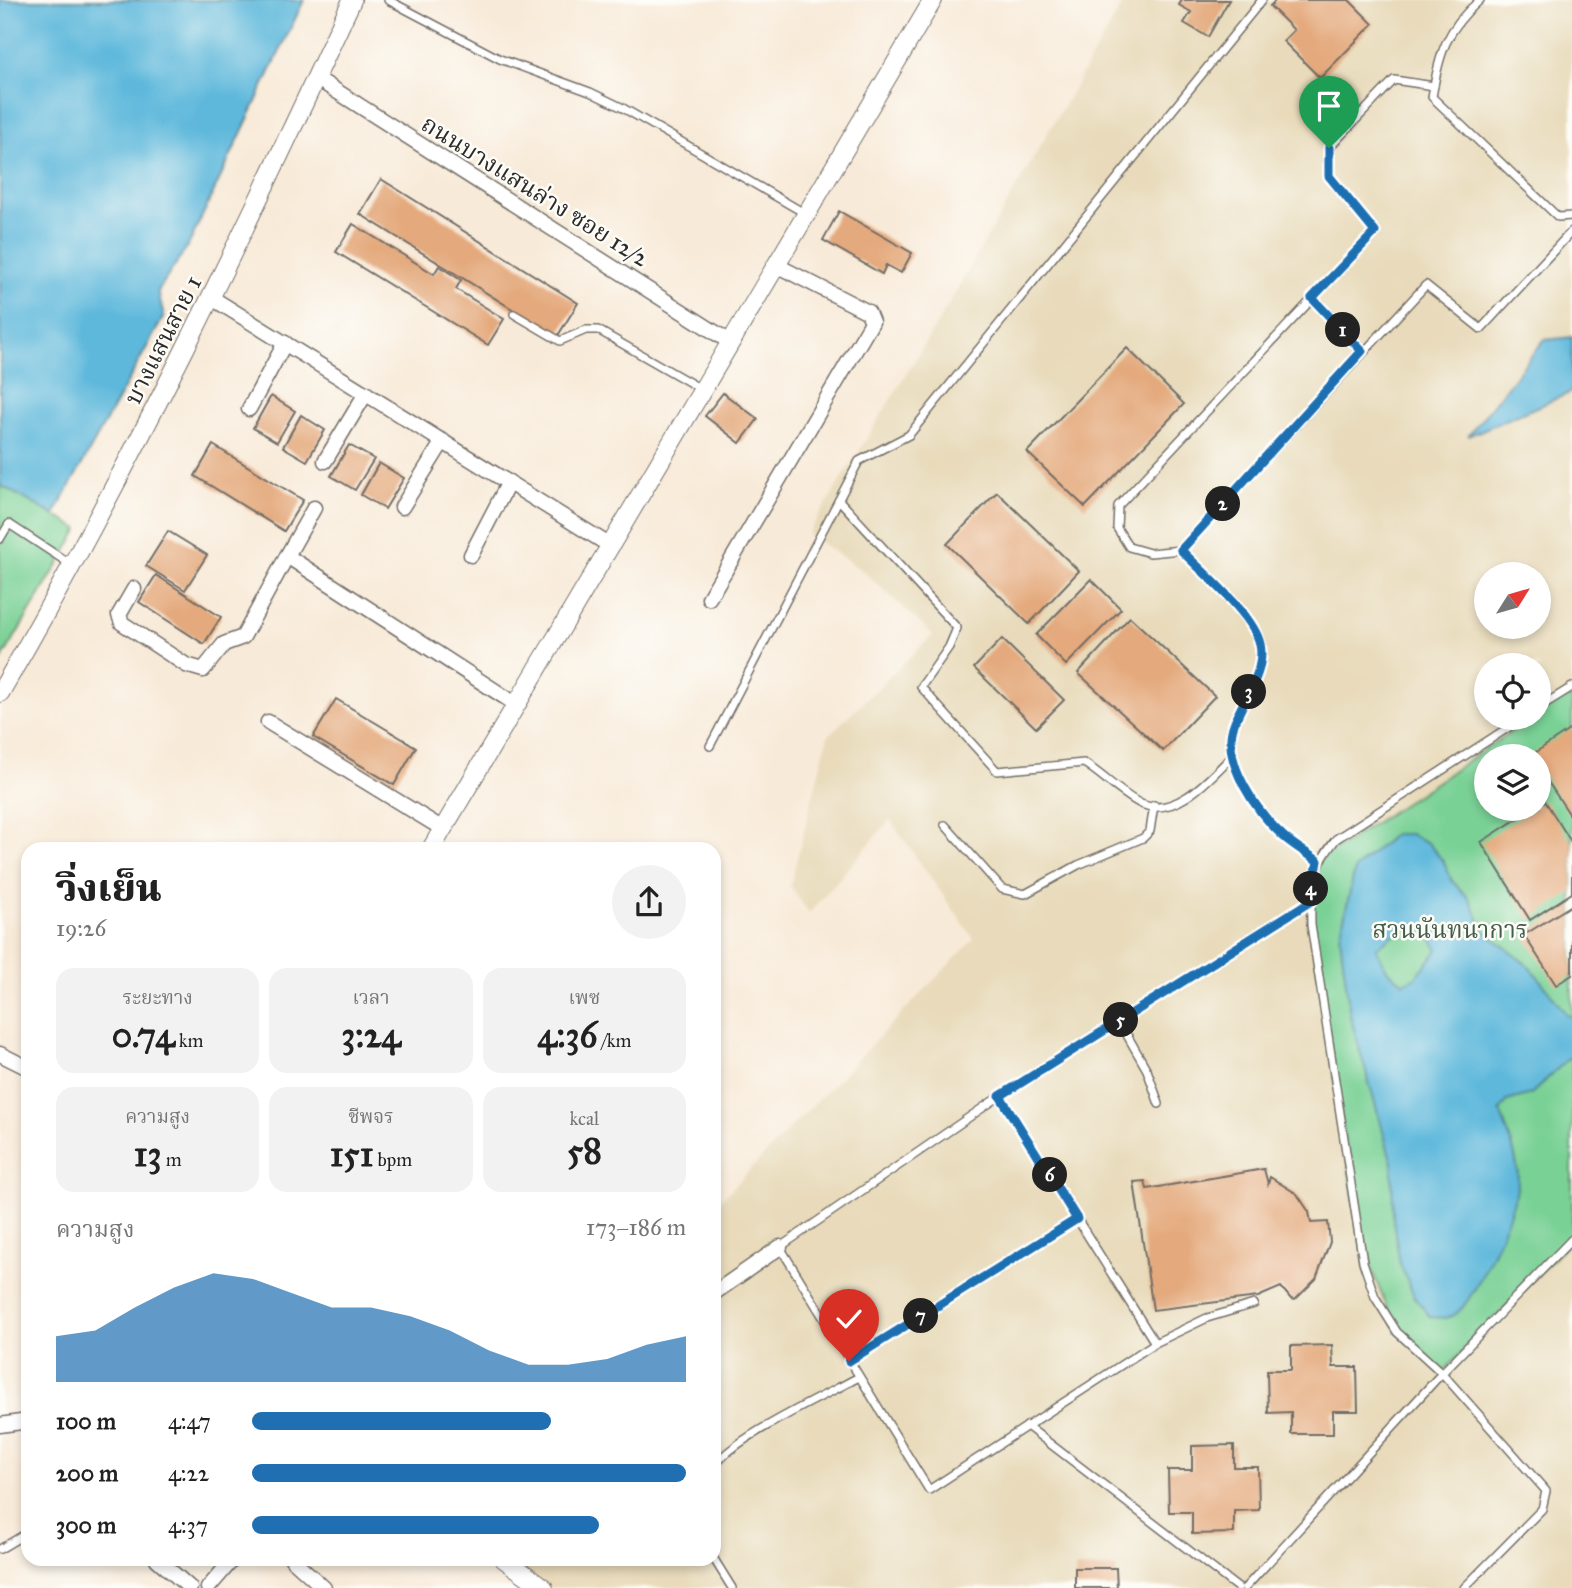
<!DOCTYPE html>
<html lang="th">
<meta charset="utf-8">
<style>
:root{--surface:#fff;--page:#f2f2f2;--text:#222;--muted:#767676;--accent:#1f6fb2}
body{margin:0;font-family:"IM FELL Great Primer","Noto Serif Thai",serif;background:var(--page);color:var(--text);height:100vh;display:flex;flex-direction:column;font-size:26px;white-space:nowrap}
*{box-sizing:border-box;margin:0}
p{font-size:23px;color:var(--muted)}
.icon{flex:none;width:38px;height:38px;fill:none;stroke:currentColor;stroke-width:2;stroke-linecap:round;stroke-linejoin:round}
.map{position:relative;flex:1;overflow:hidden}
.panel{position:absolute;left:21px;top:842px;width:700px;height:724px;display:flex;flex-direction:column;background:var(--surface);border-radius:21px;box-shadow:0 4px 10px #0003}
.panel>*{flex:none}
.needle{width:46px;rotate:53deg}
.fabs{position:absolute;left:1474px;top:562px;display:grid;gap:14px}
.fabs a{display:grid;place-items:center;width:77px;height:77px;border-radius:50%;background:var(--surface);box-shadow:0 4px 10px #0003;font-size:35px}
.pin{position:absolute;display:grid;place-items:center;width:60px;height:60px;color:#fff;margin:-72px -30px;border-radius:50% 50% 50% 0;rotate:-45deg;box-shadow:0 0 7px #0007}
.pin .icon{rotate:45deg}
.km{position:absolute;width:35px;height:35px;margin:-18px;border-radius:50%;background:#222;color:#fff;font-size:19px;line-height:35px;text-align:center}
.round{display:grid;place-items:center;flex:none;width:74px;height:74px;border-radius:37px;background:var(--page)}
.head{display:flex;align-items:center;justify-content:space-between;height:119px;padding:0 35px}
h1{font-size:38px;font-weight:800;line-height:52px}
.figures{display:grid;grid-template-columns:repeat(3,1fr);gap:10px;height:119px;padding:7px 35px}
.figures div{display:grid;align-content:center;border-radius:18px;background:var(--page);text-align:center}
.figures b{font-size:35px;font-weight:800}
.figures small{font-size:19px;font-weight:400}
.figures p{font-size:19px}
.chart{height:196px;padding:14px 35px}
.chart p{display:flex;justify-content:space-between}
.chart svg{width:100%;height:126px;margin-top:7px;fill:var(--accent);opacity:.7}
ul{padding:0 35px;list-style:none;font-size:23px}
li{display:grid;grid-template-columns:112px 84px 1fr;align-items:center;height:52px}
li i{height:18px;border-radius:9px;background:var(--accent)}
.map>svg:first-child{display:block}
</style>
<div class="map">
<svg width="1572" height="1588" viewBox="0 0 1572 1588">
<rect width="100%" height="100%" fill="#fdfcf7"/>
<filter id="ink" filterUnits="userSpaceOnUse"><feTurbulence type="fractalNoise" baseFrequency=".0143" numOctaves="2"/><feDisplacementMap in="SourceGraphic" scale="14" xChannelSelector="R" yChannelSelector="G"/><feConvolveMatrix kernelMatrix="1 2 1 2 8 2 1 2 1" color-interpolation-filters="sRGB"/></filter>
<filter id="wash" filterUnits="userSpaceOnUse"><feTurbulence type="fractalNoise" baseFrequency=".00686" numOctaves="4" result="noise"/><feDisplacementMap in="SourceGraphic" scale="28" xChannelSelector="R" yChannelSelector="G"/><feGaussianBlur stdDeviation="1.57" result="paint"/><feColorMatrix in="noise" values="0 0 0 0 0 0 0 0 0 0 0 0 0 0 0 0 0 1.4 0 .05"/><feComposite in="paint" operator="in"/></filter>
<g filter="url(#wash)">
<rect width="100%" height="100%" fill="#f8ead8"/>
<path fill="#e8daba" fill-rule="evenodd" d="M1125,0H1572V1588H544L504,1559H714V1207L974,939L890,820L809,913L790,886L828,736L933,635L863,571L808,534L943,314ZM1486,574H1538V626H1486ZM1486,665H1538V718H1486ZM1486,756H1538V808H1486Z"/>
<g fill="#7ad196" stroke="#527e60" stroke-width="2" fill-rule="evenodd">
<polygon points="0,485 79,529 0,662"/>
<path d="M1572,691V1239L1442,1373L1397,1332L1360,1241L1311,925L1318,861L1532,718H1538V713ZM1486,756H1538V808H1486Z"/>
</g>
<g fill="#5db8db" stroke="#447283" stroke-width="2" fill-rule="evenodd">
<polygon points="0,0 304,0 189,244 158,291 164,316 54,515 0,485"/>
<polygon points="1572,337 1572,392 1468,436 1544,340"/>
<path d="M1394,834H1410L1428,843L1444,862L1452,881L1469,898L1485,931L1532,969L1566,1014L1572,1017V1055L1531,1094L1507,1101L1500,1111C1508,1133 1517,1154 1518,1178C1519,1202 1478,1292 1460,1310C1451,1320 1442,1318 1430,1317L1414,1296L1400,1264L1393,1220L1392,1163L1350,1016L1340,936L1355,869ZM1406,926L1427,931L1438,950L1416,977L1404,983L1387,970L1376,948Z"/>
</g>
<g id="blocks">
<g fill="#e4a97b">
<polygon points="1182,0 1229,0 1208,37 1184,23 1191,12 1179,5"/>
<polygon points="1276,0 1349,0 1373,24 1320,78 1283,41 1294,30 1270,6"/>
<polygon points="381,179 578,303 557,337 360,214"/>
<polygon points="839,211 912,253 901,273 886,265 882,274 823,240"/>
<polygon points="353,224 434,274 439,266 461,280 456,289 504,319 488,345 336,252"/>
<polygon points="1127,348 1184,404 1085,507 1027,452"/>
<polygon points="723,393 758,419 740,443 705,416"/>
<polygon points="271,396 295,411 277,442 253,428"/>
<polygon points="301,415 325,430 307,461 283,447"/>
<polygon points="213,445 303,500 284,531 195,476"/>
<polygon points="349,445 374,459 355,490 331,476"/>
<polygon points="379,463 404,478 385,509 361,495"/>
<polygon points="997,492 1079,571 1029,624 947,544"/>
<polygon points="168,531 207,555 185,590 146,566"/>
<polygon points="156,575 221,617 204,644 139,602"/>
<polygon points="1091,579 1121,609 1066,665 1036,635"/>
<polygon points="1130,617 1215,696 1163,751 1078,673"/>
<polygon points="1002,639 1064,700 1036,728 974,668"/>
<polygon points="336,699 416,747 394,785 313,737"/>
<polygon points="1572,728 1572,818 1538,767 1538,756 1530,756"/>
<polygon points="1545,801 1572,843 1572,893 1530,920 1481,842"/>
<polygon points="1572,905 1572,975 1556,985 1524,935"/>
<polygon points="1264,1169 1268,1184 1270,1177 1297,1194 1309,1212 1311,1223 1328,1222 1330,1242 1316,1279 1295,1300 1291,1299 1281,1287 1258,1297 1153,1310 1134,1182 1145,1181 1147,1189"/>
<polygon points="1332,1345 1333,1367 1357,1367 1358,1411 1333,1411 1333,1434 1291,1434 1291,1412 1268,1413 1267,1370 1291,1370 1291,1346"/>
<polygon points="1234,1445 1234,1467 1258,1467 1259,1510 1234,1511 1234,1533 1192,1534 1192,1512 1169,1512 1168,1470 1192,1470 1192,1446"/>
<polygon points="1075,1568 1116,1568 1117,1588 1075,1588"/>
</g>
</g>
</g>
<g filter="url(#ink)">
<use href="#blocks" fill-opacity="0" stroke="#736e68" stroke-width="2"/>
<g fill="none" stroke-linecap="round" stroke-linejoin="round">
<g stroke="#736e68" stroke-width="10">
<g id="service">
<polyline points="388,0 500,59 590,92 623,108 806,214"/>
<path d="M1480,0C1446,29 1439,54 1432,97L1558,217L1572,216"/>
<polyline points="1434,86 1394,80 1329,148 1329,176 1375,232 1118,506 1117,528 1129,547 1150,553 1181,550 1426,285 1481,329 1572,231"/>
<polyline points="1313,298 1362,351"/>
<polyline points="514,314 560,341 586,330 598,330 701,389"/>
<path d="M839,500L957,628L949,647L921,687L997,771L1084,763C1103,775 1121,794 1141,804C1176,819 1211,777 1232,756"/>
<polyline points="0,539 9,524 70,564"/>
<path d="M1181,550C1202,572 1254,615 1260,644C1266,672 1243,699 1234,724C1220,761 1257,812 1283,836C1294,846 1307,853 1318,861"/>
<polyline points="1538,708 1572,687"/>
<polyline points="710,746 859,461 909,435 1262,0"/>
<polyline points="945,825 1002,889 1025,894 1078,865 1143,838 1150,831 1154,805"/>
<polyline points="1119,1021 1147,1070 1159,1104"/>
<polyline points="1000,1096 1155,1343"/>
<polyline points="1254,1304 1207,1318 1155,1343 929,1490 780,1247 1000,1096 1311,901"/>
<polyline points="849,1361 1077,1219"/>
<polyline points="1027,1426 1238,1588"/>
<path d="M714,1468C726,1441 828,1394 859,1377"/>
<polyline points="0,1549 22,1536"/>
<polyline points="714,1559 732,1588"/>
<polyline points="1245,1588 1442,1373 1572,1239"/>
<path d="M1464,1588L1542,1509L1546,1491L1442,1373L1397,1332L1375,1297L1363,1262L1311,925C1310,885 1311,871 1336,839L1523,718"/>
</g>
</g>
<g stroke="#736e68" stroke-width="17">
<g id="minor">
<polyline points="316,78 730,342"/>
<polyline points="212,298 609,545"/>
<polyline points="249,409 285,343"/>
<polyline points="325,461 366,393"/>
<polyline points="402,507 443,441"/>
<polyline points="314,508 287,556 517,705"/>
<polyline points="471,555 509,482"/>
<polyline points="134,589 119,615 122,623 186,665 203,670 224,644 243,637 287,556"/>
<polyline points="709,598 872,322 868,312 776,265"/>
<polyline points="268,722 443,829"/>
<polyline points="0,1054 28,1068"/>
<polyline points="714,1293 780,1247"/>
<polyline points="0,1425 28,1421"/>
<polyline points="157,1559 190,1588"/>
<polyline points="292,1559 324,1588"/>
<polyline points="208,1588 233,1559"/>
</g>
</g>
<g stroke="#736e68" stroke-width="20">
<g id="tertiary">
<path d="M0,693C130,469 243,236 352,0"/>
<polyline points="431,849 933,0"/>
<polyline points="504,1559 544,1588"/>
</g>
</g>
<use href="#service" stroke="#fff" stroke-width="7"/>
<use href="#minor" stroke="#fff" stroke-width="14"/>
<use href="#tertiary" stroke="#fff" stroke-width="18"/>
</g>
</g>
<g fill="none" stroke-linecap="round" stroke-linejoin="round" filter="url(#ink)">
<g stroke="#fff" stroke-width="14">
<path id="route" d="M849,1361L1077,1219L1000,1096L1311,901L1318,861C1307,853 1294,846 1283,836C1257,812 1220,761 1234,724C1243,699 1266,672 1260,644C1254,615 1202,572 1181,550L1362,351L1312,298L1375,232L1329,176V148"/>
</g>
<use href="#route" stroke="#1f6fb2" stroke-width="9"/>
</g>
<g text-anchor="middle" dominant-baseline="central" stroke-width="5" stroke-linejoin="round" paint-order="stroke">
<g font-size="24" fill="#2b2b2b" stroke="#fdfcf7">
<text transform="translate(535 191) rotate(32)">ถนนบางแสนล่าง ซอย 12/2</text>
<text transform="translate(163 340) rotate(-63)">บางแสนสาย 1</text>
</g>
<g font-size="24" fill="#435d4b" stroke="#fdfcf7">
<text x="1450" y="930">สวนนันทนาการ</text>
</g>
</g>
</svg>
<div class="fabs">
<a><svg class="needle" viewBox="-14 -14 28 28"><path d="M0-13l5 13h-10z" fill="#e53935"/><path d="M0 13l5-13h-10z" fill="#767676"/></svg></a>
<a><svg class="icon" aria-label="locate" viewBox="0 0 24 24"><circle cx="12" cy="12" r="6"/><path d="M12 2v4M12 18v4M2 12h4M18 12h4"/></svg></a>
<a><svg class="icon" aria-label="layers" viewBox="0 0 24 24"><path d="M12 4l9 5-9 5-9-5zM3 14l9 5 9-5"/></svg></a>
</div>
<div class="pin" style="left:1329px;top:148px;background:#1e9e55"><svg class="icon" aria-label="arrive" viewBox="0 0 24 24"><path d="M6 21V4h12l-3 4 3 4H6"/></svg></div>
<div class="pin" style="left:849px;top:1361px;background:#d93025"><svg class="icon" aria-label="check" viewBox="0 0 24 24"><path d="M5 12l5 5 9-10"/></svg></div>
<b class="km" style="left:1343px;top:330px">1</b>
<b class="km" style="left:1223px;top:504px">2</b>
<b class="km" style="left:1249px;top:692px">3</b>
<b class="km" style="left:1311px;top:889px">4</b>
<b class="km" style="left:1121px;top:1020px">5</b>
<b class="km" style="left:1050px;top:1175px">6</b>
<b class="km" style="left:921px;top:1316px">7</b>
<section class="panel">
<div class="head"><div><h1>วิ่งเย็น</h1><p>19:26</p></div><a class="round"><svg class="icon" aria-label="share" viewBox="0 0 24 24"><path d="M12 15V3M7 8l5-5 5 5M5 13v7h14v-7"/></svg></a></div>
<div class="figures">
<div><p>ระยะทาง</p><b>0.74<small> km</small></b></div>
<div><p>เวลา</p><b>3:24</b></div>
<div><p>เพซ</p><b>4:36<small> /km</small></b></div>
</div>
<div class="figures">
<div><p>ความสูง</p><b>13<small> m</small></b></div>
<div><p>ชีพจร</p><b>151<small> bpm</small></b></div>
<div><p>kcal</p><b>58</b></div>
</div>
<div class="chart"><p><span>ความสูง</span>173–186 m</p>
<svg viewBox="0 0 160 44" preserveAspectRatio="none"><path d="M0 44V28L10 26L20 18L30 11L40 6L50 8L60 13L70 18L80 18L90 21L100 26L110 33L120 38L130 38L140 36L150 31L160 28V44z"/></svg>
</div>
<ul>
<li><b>100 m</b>4:47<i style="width:69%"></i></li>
<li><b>200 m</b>4:22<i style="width:100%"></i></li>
<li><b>300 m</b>4:37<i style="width:80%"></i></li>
</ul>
</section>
</div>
